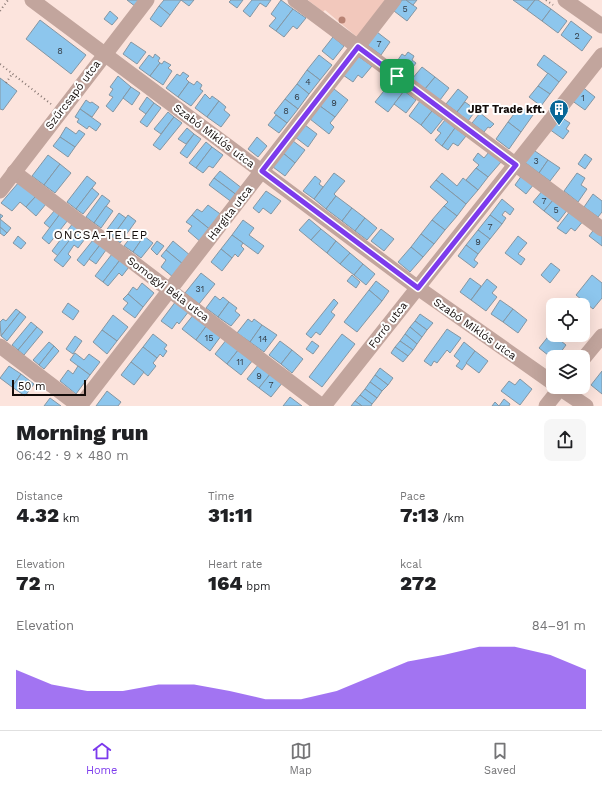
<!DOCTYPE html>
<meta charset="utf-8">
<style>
:root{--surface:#fff;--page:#f6f6f6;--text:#202124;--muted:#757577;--line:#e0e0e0;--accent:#7c3aed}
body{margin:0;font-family:"Work Sans",sans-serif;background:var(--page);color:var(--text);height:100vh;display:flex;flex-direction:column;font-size:15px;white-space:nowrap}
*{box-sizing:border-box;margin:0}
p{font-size:13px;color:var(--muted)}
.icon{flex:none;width:22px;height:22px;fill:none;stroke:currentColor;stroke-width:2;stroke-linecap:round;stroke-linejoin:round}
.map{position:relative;height:406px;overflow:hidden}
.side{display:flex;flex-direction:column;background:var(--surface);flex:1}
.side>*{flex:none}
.tools{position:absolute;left:546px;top:298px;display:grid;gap:8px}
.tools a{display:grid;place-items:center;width:44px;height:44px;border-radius:8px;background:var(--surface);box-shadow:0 4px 16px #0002;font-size:20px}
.scale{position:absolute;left:12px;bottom:10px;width:74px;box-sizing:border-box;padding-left:4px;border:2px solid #130c0a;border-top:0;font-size:11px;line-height:14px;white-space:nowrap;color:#130c0a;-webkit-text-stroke:3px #fff;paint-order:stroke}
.pin{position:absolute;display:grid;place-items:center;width:34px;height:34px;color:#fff;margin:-17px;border-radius:8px;box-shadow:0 2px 6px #0006}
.round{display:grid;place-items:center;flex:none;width:42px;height:42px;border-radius:8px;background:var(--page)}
.head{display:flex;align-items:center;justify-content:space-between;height:68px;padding:0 16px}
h1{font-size:22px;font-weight:800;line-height:30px}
.metrics{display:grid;grid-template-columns:repeat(3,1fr);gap:6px;height:68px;padding:4px 16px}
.metrics div{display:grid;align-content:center}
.metrics b{font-size:20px;font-weight:800}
.metrics small{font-size:11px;font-weight:400}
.metrics p{font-size:11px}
.chart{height:112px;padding:8px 16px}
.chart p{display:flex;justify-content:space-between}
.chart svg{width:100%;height:72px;margin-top:4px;fill:var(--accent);opacity:.7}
.tabs{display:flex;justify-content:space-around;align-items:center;height:56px;border-top:1px solid var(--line);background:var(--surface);font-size:11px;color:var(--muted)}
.tabs a{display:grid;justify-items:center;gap:2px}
.tabs .active{color:var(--accent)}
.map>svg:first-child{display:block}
</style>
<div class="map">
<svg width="602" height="406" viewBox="0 0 602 406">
<rect width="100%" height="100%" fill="#fce4dd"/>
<polygon fill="#f2c8bc" points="308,0 385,0 357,37 325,10 323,12"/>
<g fill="#8dc6ed" stroke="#8496a3">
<polygon points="127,0 142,0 136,7"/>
<polygon points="164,0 181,0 170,15 159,6"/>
<polygon points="181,0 194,0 189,6"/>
<polygon points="231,0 243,0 237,8 229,2"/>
<polygon points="252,0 271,0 266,7 260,3 250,17 243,11"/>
<polygon points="281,0 293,9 276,31 269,26 276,18 271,14"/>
<polygon points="402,0 406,0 417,8 407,21 394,11"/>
<polygon points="406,0 417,0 413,5"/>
<polygon points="513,0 535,0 527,10"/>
<polygon points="535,0 538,0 551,9 542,21 527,10"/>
<polygon points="159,6 170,15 161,27 150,19"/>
<polygon points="293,9 306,18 297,29 293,26 284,37 276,31"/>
<polygon points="551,9 567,21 558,33 542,21"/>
<polygon points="110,11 118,18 112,25 104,19"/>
<polygon points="40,20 86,55 71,74 26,39"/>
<polygon points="571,21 592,37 582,51 561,35"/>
<polygon points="377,32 390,42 381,55 367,45"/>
<polygon points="333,37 344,46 333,60 322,51"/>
<polygon points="131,42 146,52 137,64 123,54"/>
<polygon points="408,52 414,56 412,60 416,63 406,77 393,67 402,54 405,56"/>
<polygon points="155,54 160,58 158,61 160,63 150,76 139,68 149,55 153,58"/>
<polygon points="319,55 332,65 320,80 307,70"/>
<polygon points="544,55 567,72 559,82 537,65"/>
<polygon points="358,56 372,66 362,78 358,75 353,82 343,75"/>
<polygon points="164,61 171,65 168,68 172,71 163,85 150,76 160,63 162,64"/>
<polygon points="422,67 435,77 425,89 412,79"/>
<polygon points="307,70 320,80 309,94 297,84"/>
<polygon points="183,72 189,76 186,79 189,82 178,97 166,88 177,74 180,76"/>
<polygon points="548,73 559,82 550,94 538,86"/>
<polygon points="118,76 131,87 113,112 106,106 113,97 109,95 113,89 110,87"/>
<polygon points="435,77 449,88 440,100 425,89"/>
<polygon points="0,78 17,91 3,110 0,109"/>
<polygon points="197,81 202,85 200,89 203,91 191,106 178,97 189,82 194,85"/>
<polygon points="392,81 404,91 388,112 375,102"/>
<polygon points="297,84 309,94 298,109 285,99"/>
<polygon points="538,86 550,94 541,106 529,97"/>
<polygon points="581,86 595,97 585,110 571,100"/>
<polygon points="131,87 140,93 132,105 123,98"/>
<polygon points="334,89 348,100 335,117 320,106"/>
<polygon points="458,89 468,97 457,112 446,104"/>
<polygon points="404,91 416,100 406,113 394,104"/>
<polygon points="205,94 210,99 212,96 219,101 207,117 195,108"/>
<polygon points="147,97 154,103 146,114 139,109"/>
<polygon points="285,99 298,109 287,123 274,113"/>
<polygon points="86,100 90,103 92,102 99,107 92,117 80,109"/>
<polygon points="219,101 226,107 224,110 230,115 221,127 207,117"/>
<polygon points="420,101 432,111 421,125 409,116"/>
<polygon points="465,102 476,110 468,121 457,112"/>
<polygon points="154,103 161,108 147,127 140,122"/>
<polygon points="320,106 335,117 330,123 334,127 329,134 310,119"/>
<polygon points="520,106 533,115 521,132 508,122"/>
<polygon points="80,109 101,124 96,131 89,126 87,129 77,122 79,119 75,117"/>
<polygon points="432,111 443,119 431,134 421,125"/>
<polygon points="168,112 174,117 161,134 154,129"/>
<polygon points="480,113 494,124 490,128 488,127 484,132 472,123"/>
<polygon points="276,115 287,123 279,133 268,125"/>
<polygon points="559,116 570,123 566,129 569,131 563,139 549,129"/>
<polygon points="174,117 182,123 160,150 153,145"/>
<polygon points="445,120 455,128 442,146 435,140 441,133 437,130"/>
<polygon points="508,122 521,132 509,149 496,139"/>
<polygon points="305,125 317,134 308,147 295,137"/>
<polygon points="66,127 76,134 79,130 85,134 75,147 60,137"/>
<polygon points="187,128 194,134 186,144 178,139"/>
<polygon points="455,128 466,136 458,146 453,143 448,150 442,146"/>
<polygon points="194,134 201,139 187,158 180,153"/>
<polygon points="60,137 75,147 68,157 53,146"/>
<polygon points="257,137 267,146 258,157 248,149"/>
<polygon points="293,141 305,150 295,163 283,153"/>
<polygon points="206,142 212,147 196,168 189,163"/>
<polygon points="212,147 223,155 213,168 209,166 203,173 196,168"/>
<polygon points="532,149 548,160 539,173 523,161"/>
<polygon points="489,152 501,162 488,177 476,168 479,165 473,160 478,153 484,158"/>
<polygon points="283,153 295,163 285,176 273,167"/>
<polygon points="585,154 592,159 585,169 578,164"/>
<polygon points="48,155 60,164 44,185 32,176"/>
<polygon points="548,160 560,168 550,181 539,173"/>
<polygon points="60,164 71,173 55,193 44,185"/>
<polygon points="476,168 488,177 478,190 466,180"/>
<polygon points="220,171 243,189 238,196 214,178"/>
<polygon points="334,173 345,181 334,194 336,196 326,209 314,199"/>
<polygon points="442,173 457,186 463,178 478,190 466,204 436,180"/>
<polygon points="577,173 585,178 581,185 587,189 578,202 564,191"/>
<polygon points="522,175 534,184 526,194 515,185"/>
<polygon points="87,176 96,183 76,209 67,202"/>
<polygon points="315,176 321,181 319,184 323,187 314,199 303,191"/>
<polygon points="214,178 238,196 233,203 209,185"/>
<polygon points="436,180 466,204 457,216 444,206 448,202 430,187"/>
<polygon points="19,182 36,196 26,207 20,202 12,211 1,203"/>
<polygon points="92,188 99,194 83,214 76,209"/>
<polygon points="543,190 554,199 544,211 533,202"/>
<polygon points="266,191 281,201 271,214 263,208 259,213 253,208"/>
<polygon points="593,194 602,201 602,212 598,217 584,207"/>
<polygon points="102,195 110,201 94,223 86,217"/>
<polygon points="36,196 46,204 36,216 26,207"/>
<polygon points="336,196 352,208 342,221 326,209"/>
<polygon points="502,199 514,209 510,215 505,211 502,215 506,218 502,224 490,215"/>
<polygon points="554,199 568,209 558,222 544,211"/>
<polygon points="208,205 223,216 212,231 192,215 197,209 202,212"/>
<polygon points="106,206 113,211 101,228 94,223"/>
<polygon points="444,206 457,216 445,230 432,220"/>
<polygon points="352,208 365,218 355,231 342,221"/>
<polygon points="55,210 60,214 50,228 44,223"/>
<polygon points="571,210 584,220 575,231 571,228 566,234 557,228"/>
<polygon points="119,213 126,218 112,237 105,232"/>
<polygon points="0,214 3,216 0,219 11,228 7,233 0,227"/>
<polygon points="60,214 68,220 49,244 42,238"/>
<polygon points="128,215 136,221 120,243 112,237"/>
<polygon points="192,215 212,231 202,243 188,231 192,226 186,222"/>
<polygon points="490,215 502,224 490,239 478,230"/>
<polygon points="365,218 377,228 367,240 355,231"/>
<polygon points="309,219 321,229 311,240 299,230"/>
<polygon points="243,220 254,228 249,235 264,246 258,254 232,235"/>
<polygon points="432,220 445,230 434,244 421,234"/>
<polygon points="73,223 79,228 58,256 52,251"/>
<polygon points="0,227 7,233 4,236 0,233"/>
<polygon points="79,228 88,235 78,248 74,245 68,254 71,257 63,267 54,260"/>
<polygon points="595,228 602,233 602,246 589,236"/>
<polygon points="321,229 336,241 327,253 311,240"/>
<polygon points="381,229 394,239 384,251 371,241"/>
<polygon points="136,230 144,236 133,252 124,246"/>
<polygon points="478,230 490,239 478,254 466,245"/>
<polygon points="421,234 434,244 423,257 411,247"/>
<polygon points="232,235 243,243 241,246 244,249 238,257 235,254 232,258 221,249"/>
<polygon points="18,236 26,243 21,249 13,243"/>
<polygon points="144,236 153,243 141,258 133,252"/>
<polygon points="518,236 527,243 518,254 525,259 521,265 505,253"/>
<polygon points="93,240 100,245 84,266 77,260"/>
<polygon points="157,241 164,246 157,255 151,249"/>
<polygon points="173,241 191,256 184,265 166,250"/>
<polygon points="336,241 350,253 340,264 327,253"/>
<polygon points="100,245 106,250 96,264 89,259"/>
<polygon points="466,245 478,254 474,260 478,263 474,268 458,256"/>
<polygon points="411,247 423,257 410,272 398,262"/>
<polygon points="221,249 232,258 222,271 211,262"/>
<polygon points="166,250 184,265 174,278 161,267 166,260 161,256"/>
<polygon points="350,253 363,264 354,275 340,264"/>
<polygon points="112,254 120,260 103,282 95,276"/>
<polygon points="120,260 129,267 122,276 119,273 108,286 103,282"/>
<polygon points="551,263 560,270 550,283 541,275"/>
<polygon points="363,264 375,274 366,285 354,275"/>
<polygon points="201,273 215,284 199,304 185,293"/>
<polygon points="352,275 360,282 356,288 347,281"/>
<polygon points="592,275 602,283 602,298 593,309 576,295"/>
<polygon points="470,278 481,286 471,300 460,292"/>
<polygon points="487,279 497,287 492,293 497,297 486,311 471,300"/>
<polygon points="376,281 389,291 382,301 369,290"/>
<polygon points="142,283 154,293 143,307 128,294 133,287 137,290"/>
<polygon points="369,290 382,301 357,332 344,322"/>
<polygon points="128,294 143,307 135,318 123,309 128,303 123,299"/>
<polygon points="215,296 220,300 223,297 229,302 218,317 206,308"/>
<polygon points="334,299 338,303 331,312 335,315 320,335 316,332 311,338 306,334"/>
<polygon points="500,300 513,309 503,322 491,314"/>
<polygon points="176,301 189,311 179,324 177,322 172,329 161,321"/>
<polygon points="229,302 237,308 235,311 240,315 231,326 218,317"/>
<polygon points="68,303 79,311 73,320 62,312"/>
<polygon points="16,309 20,312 1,336 0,322 3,319 6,321"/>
<polygon points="513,309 527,320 518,333 503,322"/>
<polygon points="583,311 589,317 583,325"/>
<polygon points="20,312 26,317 7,341 1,336"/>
<polygon points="194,314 207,325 196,340 182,329"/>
<polygon points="420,314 433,323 427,330 415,321"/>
<polygon points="113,315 128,327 117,341 102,330"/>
<polygon points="248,319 252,322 254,319 262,325 250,342 237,333"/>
<polygon points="415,321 427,330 422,337 410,327"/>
<polygon points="31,322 37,327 18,350 12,345"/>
<polygon points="207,325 221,336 210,351 196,340"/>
<polygon points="262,325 277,335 264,352 250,342"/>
<polygon points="37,327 43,332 24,355 18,350"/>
<polygon points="410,327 422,337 417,344 405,334"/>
<polygon points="447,329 461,338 450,353 447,350 437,363 434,361 431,366 424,361"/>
<polygon points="102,330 117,341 107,354 93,342"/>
<polygon points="551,333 566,345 557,357 553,357 553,359 539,348"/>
<polygon points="153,334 167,345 164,349 167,351 163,357 160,354 157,358 143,347"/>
<polygon points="342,334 355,344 322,387 309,377"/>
<polygon points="405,334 417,344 413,350 400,341"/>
<polygon points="75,336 82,341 73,354 66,349"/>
<polygon points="227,339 239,349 227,364 215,354"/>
<polygon points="280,341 292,350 281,364 269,355"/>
<polygon points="312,341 319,346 313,354 306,349"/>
<polygon points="400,341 413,350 408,356 395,347"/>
<polygon points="49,342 54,346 39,365 33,360"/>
<polygon points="464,342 475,351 462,370 456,366 460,361 454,356"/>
<polygon points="54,346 59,351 44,369 39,365"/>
<polygon points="143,347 157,358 153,363 156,366 148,376 131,362"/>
<polygon points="395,347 408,356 403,362 391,353"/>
<polygon points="239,349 253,360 241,375 227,364"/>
<polygon points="292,350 303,359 292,373 281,364"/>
<polygon points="475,351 488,361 479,373 466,363"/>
<polygon points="75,353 84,360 89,354 100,362 90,375 70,360"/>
<polygon points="131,362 144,372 134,385 121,375"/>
<polygon points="259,364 271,373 259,388 247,379"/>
<polygon points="9,366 21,374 12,387 0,378"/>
<polygon points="78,366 90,375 76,394 60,381 68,370 73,374"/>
<polygon points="380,368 393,378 388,385 375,375"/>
<polygon points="602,371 602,394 591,385"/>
<polygon points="271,373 283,382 271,397 259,388"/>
<polygon points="21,374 34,384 25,396 12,387"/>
<polygon points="375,375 388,385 382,391 370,382"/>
<polygon points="520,379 532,389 520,405 501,391 509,381 515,385"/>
<polygon points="370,382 382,391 377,398 365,389"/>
<polygon points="365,389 377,398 372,404 360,395"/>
<polygon points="107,391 121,402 118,406 96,406"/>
<polygon points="360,395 372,404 371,406 362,406 355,401"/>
<polygon points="290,397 302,406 283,406"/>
<polygon points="50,398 61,406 44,406"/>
<polygon points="504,399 510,404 509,406 492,406 495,402 499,406"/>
<polygon points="355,401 362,406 351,406"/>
</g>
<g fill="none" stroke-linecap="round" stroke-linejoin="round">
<g stroke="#867772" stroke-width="2" stroke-dasharray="1 3" stroke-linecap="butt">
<polyline points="546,0 553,5"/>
<polyline points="0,11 8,0"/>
<polyline points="0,64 51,104"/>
<polyline points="6,83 12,74"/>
</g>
<g stroke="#c2a59d" stroke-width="15">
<polyline points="32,0 418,288 553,383"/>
<polyline points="295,0 602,229"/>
<polyline points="565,0 602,26"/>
<polyline points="14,172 322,406"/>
<polyline points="0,191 147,0"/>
<polyline points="0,346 79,406"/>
<polyline points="583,359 602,336"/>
<polyline points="558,387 586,406"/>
<polyline points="80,406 394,0"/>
<polyline points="324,406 602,55"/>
<polyline points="546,406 561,387"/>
</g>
</g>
<circle fill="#b88374" cx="342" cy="20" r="3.5"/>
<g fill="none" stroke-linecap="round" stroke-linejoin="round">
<g stroke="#fff" stroke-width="8">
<polygon id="route" points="358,47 516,165 418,288 262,171"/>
</g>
<use href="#route" stroke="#7c3aed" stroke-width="5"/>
</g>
<defs>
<g id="building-pin" transform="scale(1)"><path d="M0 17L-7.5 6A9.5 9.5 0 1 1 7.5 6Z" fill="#096797" stroke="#fff"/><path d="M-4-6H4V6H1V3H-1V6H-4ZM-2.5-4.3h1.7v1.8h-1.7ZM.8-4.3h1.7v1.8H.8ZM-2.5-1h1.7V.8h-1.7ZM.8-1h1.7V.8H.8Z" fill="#fff"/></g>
</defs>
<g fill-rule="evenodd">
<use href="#building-pin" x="559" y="109"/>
</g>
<g text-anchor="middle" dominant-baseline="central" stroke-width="4" stroke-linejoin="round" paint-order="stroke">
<g font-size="9" fill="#323a43">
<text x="405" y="9">5</text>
<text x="577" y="36">2</text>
<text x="379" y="44">7</text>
<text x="60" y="51">8</text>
<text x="308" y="82">4</text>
<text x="297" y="97">6</text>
<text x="583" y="98">1</text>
<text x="334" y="103">9</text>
<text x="286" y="111">8</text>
<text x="536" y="161">3</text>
<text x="544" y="201">7</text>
<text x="556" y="210">5</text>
<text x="490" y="227">7</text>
<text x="478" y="242">9</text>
<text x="200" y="289">31</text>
<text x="209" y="338">15</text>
<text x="263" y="339">14</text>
<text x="240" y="362">11</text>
<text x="259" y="376">9</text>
<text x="271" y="385">7</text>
</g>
<g font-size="11" fill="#130c0a" stroke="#fff">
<text transform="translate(73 95) rotate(-53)">Szűrcsapó utca</text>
<text transform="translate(214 136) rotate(37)">Szabó Miklós utca</text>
<text transform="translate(230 213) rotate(-52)">Hargita utca</text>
<text transform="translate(168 289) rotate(37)">Somogyi Béla utca</text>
<text transform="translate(388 325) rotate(-52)">Forró utca</text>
<text transform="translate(475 329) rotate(35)">Szabó Miklós utca</text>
</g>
<g font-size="11" font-weight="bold" fill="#130c0a" stroke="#fff" text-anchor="end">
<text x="545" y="109">JBT Trade kft.</text>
</g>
<g font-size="12" letter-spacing="1" fill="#130c0a" stroke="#fff">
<text x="101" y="235">ONCSA-TELEP</text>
</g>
</g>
</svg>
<div class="tools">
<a><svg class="icon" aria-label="locate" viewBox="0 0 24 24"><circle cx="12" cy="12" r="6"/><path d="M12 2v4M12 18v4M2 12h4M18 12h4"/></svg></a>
<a><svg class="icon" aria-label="layers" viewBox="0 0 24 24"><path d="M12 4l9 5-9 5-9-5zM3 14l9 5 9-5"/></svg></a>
</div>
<div class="scale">50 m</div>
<div class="pin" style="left:397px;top:76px;background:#1e9e55"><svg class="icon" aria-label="arrive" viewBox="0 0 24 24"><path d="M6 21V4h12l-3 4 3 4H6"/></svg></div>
</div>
<section class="side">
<div class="head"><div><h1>Morning run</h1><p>06:42 · 9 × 480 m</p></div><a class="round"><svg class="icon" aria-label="share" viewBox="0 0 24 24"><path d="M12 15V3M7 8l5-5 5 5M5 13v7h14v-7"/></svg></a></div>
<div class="metrics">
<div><p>Distance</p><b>4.32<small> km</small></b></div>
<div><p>Time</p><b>31:11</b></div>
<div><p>Pace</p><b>7:13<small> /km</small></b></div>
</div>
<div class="metrics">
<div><p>Elevation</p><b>72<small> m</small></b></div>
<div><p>Heart rate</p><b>164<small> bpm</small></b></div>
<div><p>kcal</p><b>272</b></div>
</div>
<div class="chart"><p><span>Elevation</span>84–91 m</p>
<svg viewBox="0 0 160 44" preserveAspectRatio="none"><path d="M0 44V20L10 29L20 33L30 33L40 29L50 29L60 33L70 38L80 38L90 33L100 24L110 15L120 11L130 6L140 6L150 11L160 20V44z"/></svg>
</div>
</section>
<nav class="tabs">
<a class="active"><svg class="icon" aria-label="home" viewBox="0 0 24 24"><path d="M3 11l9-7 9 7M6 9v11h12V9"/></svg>Home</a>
<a><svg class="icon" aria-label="map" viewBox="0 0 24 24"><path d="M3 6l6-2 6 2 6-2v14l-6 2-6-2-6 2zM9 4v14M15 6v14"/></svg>Map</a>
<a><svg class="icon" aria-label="saved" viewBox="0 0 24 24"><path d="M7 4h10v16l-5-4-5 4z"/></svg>Saved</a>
</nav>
